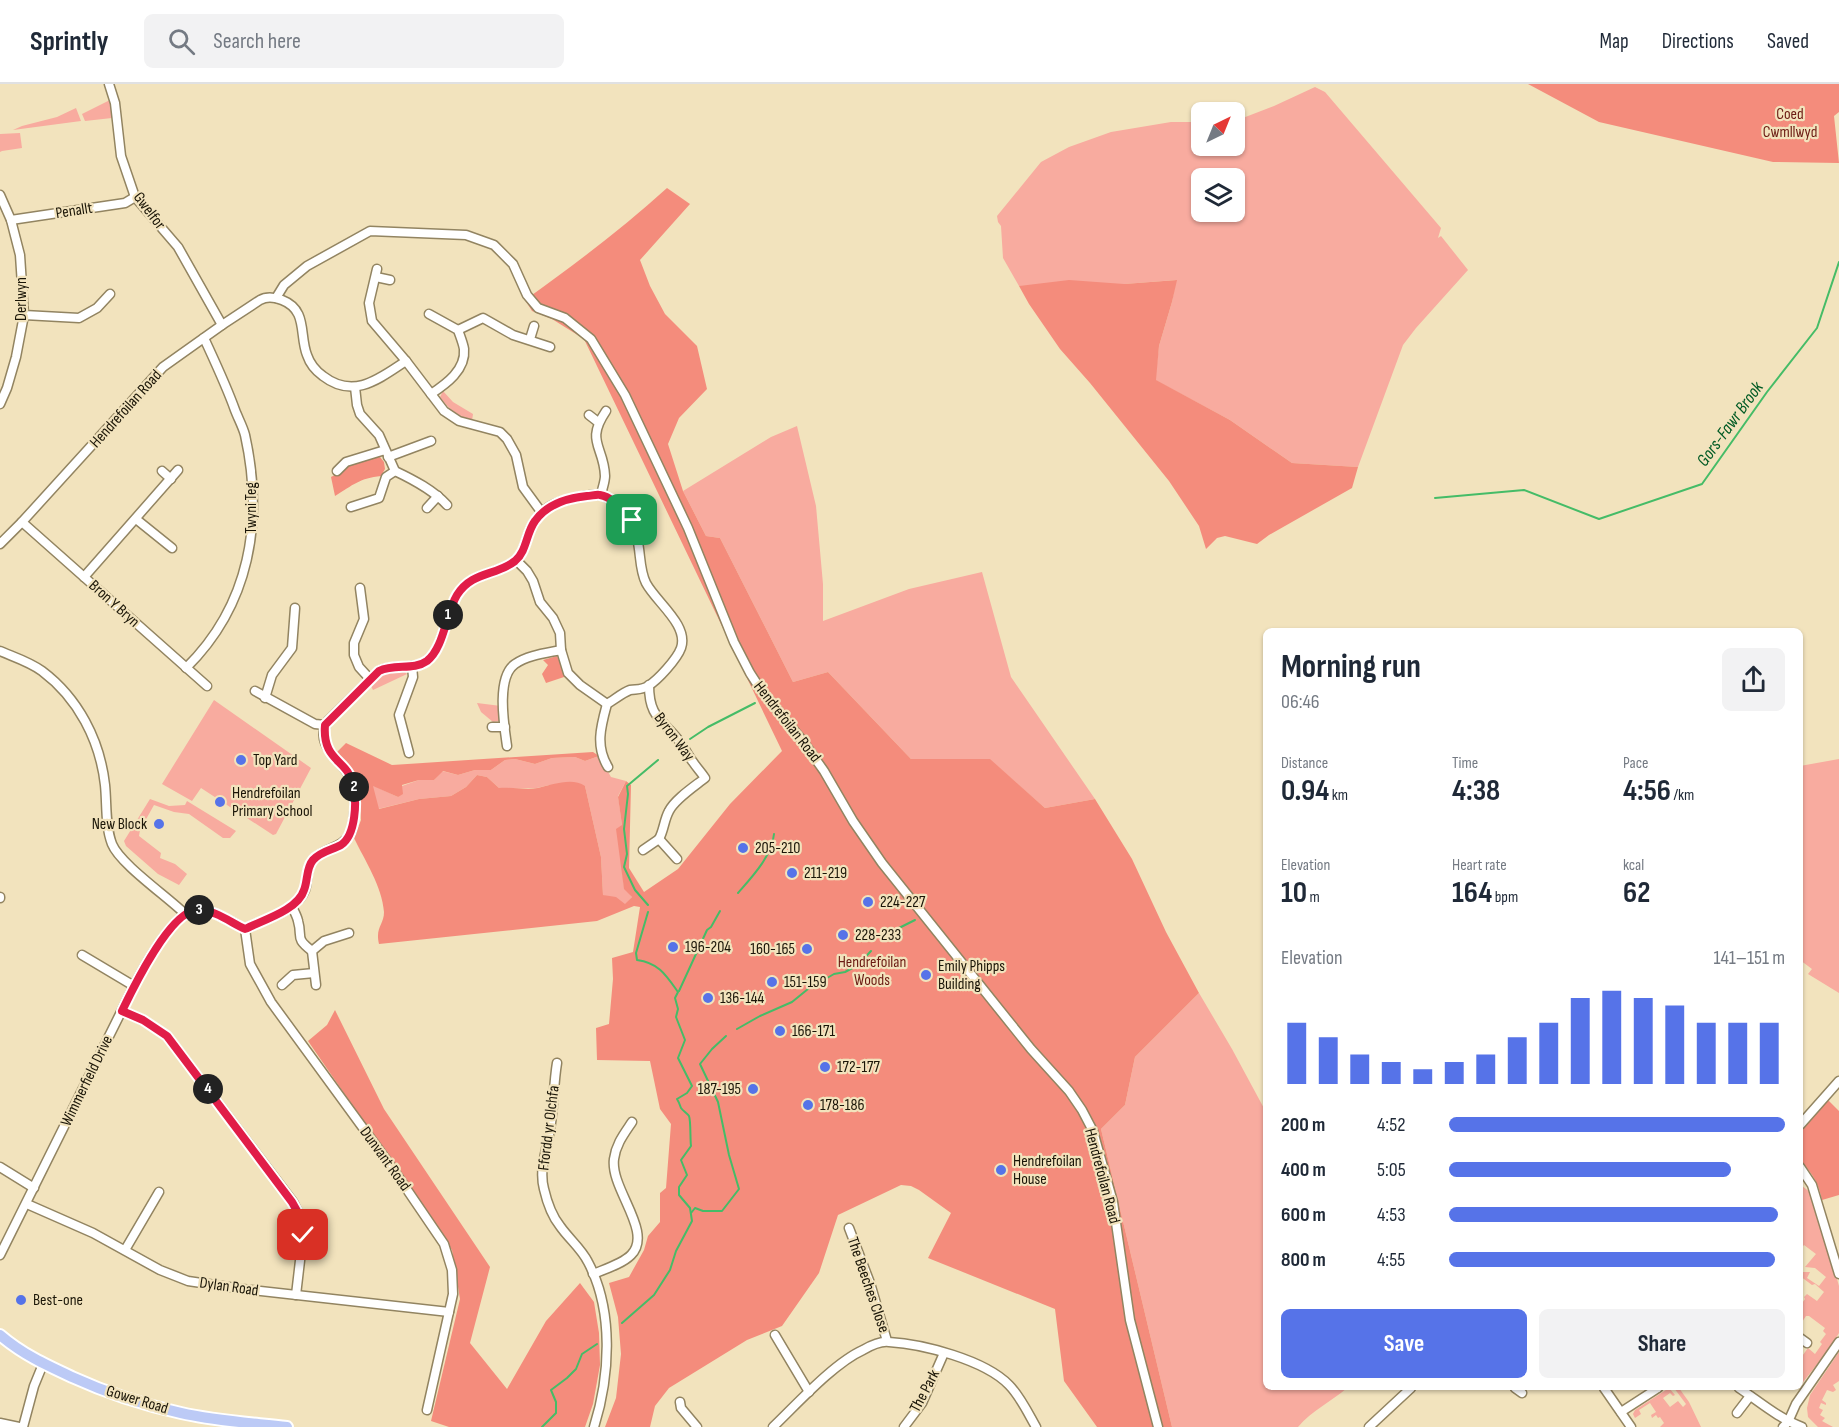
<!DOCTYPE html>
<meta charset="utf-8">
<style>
:root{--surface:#fff;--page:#f2f2f3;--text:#1f2937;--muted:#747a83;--line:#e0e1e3;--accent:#5673e8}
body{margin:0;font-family:"Sofia Sans Condensed",sans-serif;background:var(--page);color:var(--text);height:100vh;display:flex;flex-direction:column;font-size:22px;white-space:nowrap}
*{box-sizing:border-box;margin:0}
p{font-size:20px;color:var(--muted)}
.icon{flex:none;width:33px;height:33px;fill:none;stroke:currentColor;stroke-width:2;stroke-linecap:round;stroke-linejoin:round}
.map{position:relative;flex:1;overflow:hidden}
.details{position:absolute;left:1263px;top:544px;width:540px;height:762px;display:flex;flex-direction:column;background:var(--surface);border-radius:9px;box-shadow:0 2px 4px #0004}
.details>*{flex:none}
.needle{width:39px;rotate:43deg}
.buttons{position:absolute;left:1191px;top:18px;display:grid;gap:12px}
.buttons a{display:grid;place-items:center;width:54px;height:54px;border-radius:9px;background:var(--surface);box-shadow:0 2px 4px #0004;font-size:30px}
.pin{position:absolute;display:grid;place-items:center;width:51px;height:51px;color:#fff;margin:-26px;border-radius:12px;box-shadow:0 3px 9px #0006}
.km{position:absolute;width:30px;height:30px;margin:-15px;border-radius:50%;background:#222;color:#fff;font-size:16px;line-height:30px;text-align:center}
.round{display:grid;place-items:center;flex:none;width:63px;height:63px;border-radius:9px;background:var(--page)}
.overview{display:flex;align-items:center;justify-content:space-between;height:102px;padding:0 18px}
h1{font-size:33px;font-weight:700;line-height:45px}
.figures{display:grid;grid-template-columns:repeat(3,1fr);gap:9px;height:102px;padding:6px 18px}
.figures div{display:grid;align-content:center}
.figures b{font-size:30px;font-weight:700}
.figures small{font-size:16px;font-weight:400}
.figures p{font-size:16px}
.chart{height:168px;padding:12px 18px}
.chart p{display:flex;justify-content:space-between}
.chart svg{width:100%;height:108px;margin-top:6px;stroke:var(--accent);stroke-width:6}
.action{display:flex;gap:12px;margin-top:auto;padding:12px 18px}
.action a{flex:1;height:69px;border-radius:9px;background:var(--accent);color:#fff;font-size:24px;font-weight:700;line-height:69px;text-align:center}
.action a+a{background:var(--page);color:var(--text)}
ul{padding:0 18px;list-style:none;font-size:20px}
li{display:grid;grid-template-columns:96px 72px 1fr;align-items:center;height:45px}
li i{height:15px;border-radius:8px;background:var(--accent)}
header{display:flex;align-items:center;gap:36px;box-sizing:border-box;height:84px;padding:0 30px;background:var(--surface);border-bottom:2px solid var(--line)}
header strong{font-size:28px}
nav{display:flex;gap:33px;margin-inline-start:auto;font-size:21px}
.search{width:420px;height:54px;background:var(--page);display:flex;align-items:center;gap:15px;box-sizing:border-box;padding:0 21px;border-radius:9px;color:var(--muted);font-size:22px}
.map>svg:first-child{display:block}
</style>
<header>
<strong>Sprintly</strong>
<div class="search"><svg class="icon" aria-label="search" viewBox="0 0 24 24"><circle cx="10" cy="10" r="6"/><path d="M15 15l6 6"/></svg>Search here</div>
<nav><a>Map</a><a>Directions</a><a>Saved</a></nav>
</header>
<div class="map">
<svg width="1839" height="1343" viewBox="0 0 1839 1343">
<rect width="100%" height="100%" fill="#f2e3bd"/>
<g fill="#f8ab9f" fill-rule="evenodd">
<path d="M1315,3L1325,8L1441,144L1438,154L1441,152L1468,186L1416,244L1403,261L1358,383L1292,379L1230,336L1155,296L1159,262L1172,218L1176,196L1124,200L1019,202L1003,174L1001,142L998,138L997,132L1041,78L1069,63L1111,48L1171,38H1201L1202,62H1234L1235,37L1274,22ZM1202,94H1234V128H1202Z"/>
<polygon points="110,16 113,31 112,34 85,37 82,30"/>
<polygon points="76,24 81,37 13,46 22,42 57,33"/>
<polygon points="20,49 22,64 2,67 0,68 0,50"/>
<path d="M443,307L453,318L473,330L472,337C458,332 448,325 440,313Z"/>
<polygon points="797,342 816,422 823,500 823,537 909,505 982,488 1011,593 1095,715 1045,724 989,675 911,675 828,588 793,598 720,454 706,452 683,407 771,353"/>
<polygon points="395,587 404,587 407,590 373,606 371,602 385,590"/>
<polygon points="214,616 311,684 276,750 273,751 201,704 192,717 162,700"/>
<polygon points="477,619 501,622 500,637 493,638 481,628"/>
<polygon points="599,672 611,693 626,697 618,712 622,741 620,768 624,802 632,813 625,821 603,811 601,773 585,702 549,701 537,704 499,704 487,693 477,691 466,703 451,712 419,715 378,725 372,701 398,713 402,702 419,696 434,696 442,687 458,691 475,686 491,686 505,676 515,675 535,680 552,674 575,673 585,677"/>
<polygon points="1839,675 1839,909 1808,890 1812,885 1800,876 1800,682"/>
<polygon points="150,715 169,722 185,721 187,717 236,747 230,754 223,754 189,730 174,728 154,721 140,746 139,752 161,769 160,774 175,780 187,790 179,801 158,790 126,762 124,757"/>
<path d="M1199,909L1232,965L1266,1028V1304H1347C1331,1318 1312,1326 1298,1343H1172L1101,1045L1125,1021L1135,973Z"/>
<polygon points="1802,1102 1810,1108 1814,1115 1839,1202 1839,1249 1829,1265 1800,1302 1800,1275 1808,1264 1815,1270 1822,1260 1820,1258 1826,1250 1823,1247 1825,1244 1809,1232 1806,1232 1800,1241 1800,1222 1805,1215 1804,1213 1807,1210 1817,1217 1824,1208 1815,1200 1812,1201 1800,1192 1800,1188 1810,1188 1807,1194 1819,1202 1826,1193 1815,1184 1805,1183 1816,1170 1804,1161 1800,1166 1800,1153 1802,1147 1800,1146 1800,1103"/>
<polygon points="1839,1268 1839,1297 1833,1301 1836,1306 1833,1308 1827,1306 1822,1316 1826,1319 1826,1321 1821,1319 1819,1324 1823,1326 1820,1331 1825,1334 1822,1337 1833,1343 1818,1343 1808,1333 1807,1324 1810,1311"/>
<polygon points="1669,1304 1675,1311 1673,1312 1670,1309 1663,1314 1670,1323 1678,1317 1683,1323 1686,1320 1674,1304 1679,1304 1689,1318 1701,1343 1660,1343 1664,1339 1660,1333 1658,1334 1656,1331 1652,1334 1651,1331 1656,1328 1650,1319 1639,1326 1641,1330 1635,1334 1633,1330 1635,1326"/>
</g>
<g fill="#f48c7c">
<polygon points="1528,0 1839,0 1839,28 1834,32 1839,79 1773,78 1599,38"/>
<path d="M667,104L690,120L640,176L650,202L665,230L697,262L707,305L679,334L668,360L683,407L706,452L720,454L793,598L828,588L911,675H990L1045,724L1095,715L1132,775L1166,848L1199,909L1135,973L1125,1021L1101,1045L1172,1343H1097L1064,1297L1055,1225L928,1174L951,1129L919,1106L911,1102L901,1101L838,1131L819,1189L782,1242L747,1256L669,1304L655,1322L650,1343H605L616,1314L621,1270L618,1233L609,1199L629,1193L644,1166L648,1152L660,1138V1109L666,1104L671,1040L660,1025L650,977L597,976L596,944L609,940L613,895L612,874L633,868L640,823L634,822L597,837L379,860C375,843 384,841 384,828C382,802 365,777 354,754L361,736L358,699L336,669L346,659L392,681L593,668L599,672L585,677L575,673L552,674L535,680L515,675L505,676L491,686H475L458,691L443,687L434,696H419L402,701L403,710L398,713L373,702L379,725L419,715L451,712L466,703L477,691L487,693L499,704C512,703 526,706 538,704C552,701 572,693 585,702L601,773L603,811L616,813L625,820L632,813L624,805L616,745L622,741L618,713L626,697L631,701L629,784L644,808L678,785L730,720L782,667L584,255L552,235L532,227L525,216C574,181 623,144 667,104Z"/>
<polygon points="1069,196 1124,200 1177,196 1172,218 1159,262 1156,296 1230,336 1292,379 1358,383 1352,404 1269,451 1257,460 1225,452 1217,454 1206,465 1199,442 1169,397 1090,299 1060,265 1029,220 1019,202"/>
<path d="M380,373L384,378L385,385L381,392C360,394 353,401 335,412L331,393C338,390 342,385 349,381C357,376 369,374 380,373Z"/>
<polygon points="557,572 567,592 546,599 542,590 548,581 543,576"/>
<polygon points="335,926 384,1025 490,1183 470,1259 507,1305 546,1237 580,1199 594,1218 599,1249 600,1281 593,1320 585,1343 449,1343 431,1337 460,1215 452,1166 308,957 327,941"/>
<path d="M1828,1016L1839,1027V1111L1822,1116C1818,1098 1813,1090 1800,1077V1046Z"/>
</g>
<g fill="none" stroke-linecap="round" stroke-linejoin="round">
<g stroke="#45bc67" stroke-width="2">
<polyline points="1435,414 1524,406 1599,435 1702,400 1767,308 1817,244 1839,178"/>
<polyline points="690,655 708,643 755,619"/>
<path d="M738,809C752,793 772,772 774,750"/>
<polyline points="648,821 635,806 624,783 627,770 624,745 628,710 627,702 658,676"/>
<polyline points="886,854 893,847 915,836"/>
<polyline points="679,907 707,846 711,843 720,827"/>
<polyline points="737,945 760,932 792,918 808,905 834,890 845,888 858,881 871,867"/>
<polyline points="691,1129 695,1124 703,1127 722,1127 739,1105 729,1071 718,1018 700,980 712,965 726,952"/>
<path d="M622,1239L654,1211L670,1186L676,1167L692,1137L690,1124L679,1111V1103L687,1091L681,1076L691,1062C690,1055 691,1037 689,1032C687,1029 683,1027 681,1024C680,1021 679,1018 677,1015L687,1009L692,1002L678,974L685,956L676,933L678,925L675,914L678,908C666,891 659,879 637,876L636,869L648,828"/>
<polyline points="542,1343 556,1329 556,1318 551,1306 567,1294 576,1285 582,1270 597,1260"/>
</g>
<g stroke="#928461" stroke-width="11">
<g id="minor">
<polyline points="109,0 115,19 121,72 135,113 178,163 222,241"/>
<polyline points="0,111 11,136 20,171 24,231 16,273 7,304 0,320"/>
<polyline points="11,136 125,119 135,113"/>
<polyline points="377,185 369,219 372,237 406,277 444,327 459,337 500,348 507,355 516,371 523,403 542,429"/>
<polyline points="376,193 390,196"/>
<polyline points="276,214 284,201 307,182 370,147 466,151 494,161 513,180 527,211 538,224 565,234 591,255 625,311 688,444 734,558 750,589 761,606 802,656 824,687 853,737 882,779 1031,965 1069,1007 1082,1026 1093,1047 1113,1118 1130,1236 1158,1343"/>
<path d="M429,230L458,246C460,252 463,259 464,265C466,286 446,300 431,310"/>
<polyline points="24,231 79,234 97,224 110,210"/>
<polyline points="458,246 483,234 513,251 550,263"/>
<polyline points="530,255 534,242"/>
<path d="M355,303L357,321L360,330L379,351L395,387C414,396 433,406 447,421"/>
<polyline points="589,331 598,338"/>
<polyline points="388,373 431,357"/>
<polyline points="162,387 171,395"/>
<polyline points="337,387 346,378 385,366"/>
<path d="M601,411C602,405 605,398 605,392C604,362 585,358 606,327"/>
<polyline points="351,423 379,414 386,393 395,387"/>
<polyline points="427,424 438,412"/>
<polyline points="136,435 172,464"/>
<polyline points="22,438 207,602"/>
<path d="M0,460L22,438L163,283L222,241L260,216C267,212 274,213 282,216C308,226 299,251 307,271C310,280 316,287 323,292C354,316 380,294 406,277"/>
<polyline points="516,476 527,487 533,497 540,518 553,534 560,549 561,566 568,589 580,601 607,620"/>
<polyline points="84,493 178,386"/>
<polyline points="360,504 364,535 354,559 354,571 359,583 370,595"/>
<path d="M0,567C14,573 30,578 42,587C78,614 100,656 105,701C107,720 105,742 112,760C120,780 168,813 185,830"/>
<path d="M186,584C250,521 264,437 245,351C243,343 238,334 235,326C226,301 215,278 204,254"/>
<path d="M649,601C649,635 663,635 680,658C685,664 688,672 693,678C697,684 701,688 705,694C695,702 675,715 669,727C664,736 664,746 659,755"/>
<polyline points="255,607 315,640 325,641"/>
<polyline points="265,614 272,591 292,564 295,524"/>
<polyline points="492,643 505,643"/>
<path d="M507,662C504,641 496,593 515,580C528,571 547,569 561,566"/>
<polyline points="409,669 399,631 413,593 412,582"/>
<polyline points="643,766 659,755 677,775"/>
<polyline points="0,813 0,814"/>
<path d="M292,823C294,827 297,832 298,837C303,854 294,853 312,867L324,857L349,849"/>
<polyline points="245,845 250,880 271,918 393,1085 444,1160 452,1186 453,1210 427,1326"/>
<polyline points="312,867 316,901"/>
<polyline points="82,871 134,902"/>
<polyline points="282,901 293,891 314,889"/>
<polyline points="122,927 143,936 167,952 293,1118 302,1136 303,1151 296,1211"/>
<path d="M557,979C553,1003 554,1028 549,1051C546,1069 539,1086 544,1105C547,1118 552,1132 560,1142C569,1155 581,1164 588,1178C614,1227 610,1292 594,1343"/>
<polyline points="1800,1041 1839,997"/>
<polyline points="0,1083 34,1104"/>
<polyline points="1800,1083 1812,1101 1839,1190"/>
<polyline points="27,1120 93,1149 160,1186 188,1197 242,1205 449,1228"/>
<polyline points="849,1144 870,1199 887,1257"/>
<polyline points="125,1166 159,1108"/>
<path d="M0,1171L134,902C144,883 175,825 198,826C215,826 230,838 245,845C263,836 298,826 305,806C308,796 306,784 313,776C324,763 342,765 350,750C353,745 353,738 354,732C355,723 356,709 353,700C348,678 311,664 328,637L379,587C395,579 413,587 427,577C444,564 446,529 457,511C472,487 496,492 515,477C524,469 525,459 529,449C534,434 546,422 560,418C570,415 591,409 601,411C610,413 627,429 632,437C635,441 636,449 637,454C641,469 639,485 646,499C656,518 689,541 681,564C677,575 658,596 648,602C642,606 637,605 630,606C622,609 614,616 607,620C601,642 595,662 608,683"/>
<path d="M593,1190C605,1185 622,1180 631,1171C654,1148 610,1105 614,1075C616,1060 624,1050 632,1038"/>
<polyline points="775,1251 809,1308"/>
<polyline points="1800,1254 1807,1259"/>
<polyline points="1515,1304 1522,1309"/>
<polyline points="1604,1304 1631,1343"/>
<path d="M1739,1304C1760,1318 1778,1334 1802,1343"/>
<polyline points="680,1318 681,1324 697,1343"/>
<polyline points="1621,1328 1658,1304"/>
<polyline points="1737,1329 1750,1312"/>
<polyline points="0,1339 19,1343"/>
<polyline points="23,1343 34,1302 43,1280"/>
<path d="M773,1343C797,1320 834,1279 863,1266C870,1262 881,1257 889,1258C923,1260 985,1276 1009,1301C1020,1312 1028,1329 1036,1343"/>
<polyline points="904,1343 922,1319 944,1269"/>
<polyline points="1369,1343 1411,1304"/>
<polyline points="1783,1343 1788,1338 1796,1320 1839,1258"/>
</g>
</g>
<g stroke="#fff" stroke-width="14">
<path id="major" d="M0,1251C22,1270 46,1281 72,1293C107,1309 144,1321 181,1329C216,1337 252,1339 287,1343"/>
</g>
<use href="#minor" stroke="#fff" stroke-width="8"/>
<use href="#major" stroke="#bccaf6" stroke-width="10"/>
</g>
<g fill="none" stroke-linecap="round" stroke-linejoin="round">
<g stroke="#fff" stroke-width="12">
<path id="route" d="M303,1151L302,1136L292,1118L167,952L143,936L122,927C133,904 171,825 198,826C215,826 230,838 245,845C263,836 298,826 304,806C308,796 306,784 313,776C321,767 332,766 341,761C356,751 357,717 353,701C348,675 322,678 325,641L379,587C395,579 413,587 427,577C444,564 446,529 457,511C472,487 496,492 515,477C527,467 526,449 535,437C547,420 567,414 587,412C591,412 597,410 600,411C613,413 623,427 632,436"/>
</g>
<use href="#route" stroke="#e11d48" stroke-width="8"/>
</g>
<g fill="#5673e8" stroke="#f2e3bd" stroke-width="2">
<circle cx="241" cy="676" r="6"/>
<circle cx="220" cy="718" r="6"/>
<circle cx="159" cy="740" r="6"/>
<circle cx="743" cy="764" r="6"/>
<circle cx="792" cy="789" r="6"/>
<circle cx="868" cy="818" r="6"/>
<circle cx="843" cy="851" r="6"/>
<circle cx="673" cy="863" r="6"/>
<circle cx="807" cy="865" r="6"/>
<circle cx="926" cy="891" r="6"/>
<circle cx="772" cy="898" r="6"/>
<circle cx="708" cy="914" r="6"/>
<circle cx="780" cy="947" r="6"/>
<circle cx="825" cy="983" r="6"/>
<circle cx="753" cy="1005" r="6"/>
<circle cx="808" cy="1021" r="6"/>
<circle cx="1001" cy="1086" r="6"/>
<circle cx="21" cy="1216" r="6"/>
</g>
<g text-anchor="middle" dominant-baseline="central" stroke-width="4.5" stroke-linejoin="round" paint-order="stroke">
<g font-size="16" fill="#6b1b13" stroke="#f2e3bd">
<text x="1790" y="30">Coed<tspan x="1790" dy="18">Cwmllwyd</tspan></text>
<text x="872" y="878">Hendrefoilan<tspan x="872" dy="18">Woods</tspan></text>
</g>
<g font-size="16" fill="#1a1507" stroke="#f2e3bd">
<text transform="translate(74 127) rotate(-9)">Penallt</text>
<text transform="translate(149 127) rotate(53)">Gwelfor</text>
<text transform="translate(21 215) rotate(-90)">Derlwyn</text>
<text transform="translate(126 325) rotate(-48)">Hendrefoilan Road</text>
<text transform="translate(251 424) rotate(-90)">Twyni Teg</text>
<text transform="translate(114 520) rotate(42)">Bron Y Bryn</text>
<text transform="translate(787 638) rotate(52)">Hendrefoilan Road</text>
<text transform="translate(674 653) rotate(53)">Byron Way</text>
<text transform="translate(87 997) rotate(-64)">Wimmerfield Drive</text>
<text transform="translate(549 1044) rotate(-83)">Ffordd yr Olchfa</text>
<text transform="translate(385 1075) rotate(54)">Dunvant Road</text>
<text transform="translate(1102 1092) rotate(75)">Hendrefoilan Road</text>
<text transform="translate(868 1201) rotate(71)">The Beeches Close</text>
<text transform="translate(229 1203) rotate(8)">Dylan Road</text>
<text transform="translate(925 1307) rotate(-62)">The Park</text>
<text transform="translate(137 1316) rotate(17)">Gower Road</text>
</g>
<g font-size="16" fill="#1a1507" stroke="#f2e3bd" text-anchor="start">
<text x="253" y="676">Top Yard</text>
<text x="232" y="709">Hendrefoilan<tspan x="232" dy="18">Primary School</tspan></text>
<text x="147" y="740" text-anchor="end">New Block</text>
<text x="755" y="764">205-210</text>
<text x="804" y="789">211-219</text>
<text x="880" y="818">224-227</text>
<text x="855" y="851">228-233</text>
<text x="685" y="863">196-204</text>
<text x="795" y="865" text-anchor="end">160-165</text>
<text x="938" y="882">Emily Phipps<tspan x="938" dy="18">Building</tspan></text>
<text x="784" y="898">151-159</text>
<text x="720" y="914">136-144</text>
<text x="792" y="947">166-171</text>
<text x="837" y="983">172-177</text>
<text x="741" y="1005" text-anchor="end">187-195</text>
<text x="820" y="1021">178-186</text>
<text x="1013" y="1077">Hendrefoilan<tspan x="1013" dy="18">House</tspan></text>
<text x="33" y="1216">Best-one</text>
</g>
<g font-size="18" font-style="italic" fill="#005a24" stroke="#f2e3bd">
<text transform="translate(1730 340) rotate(-54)">Gors-Fawr Brook</text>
</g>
</g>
</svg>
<div class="buttons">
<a><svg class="needle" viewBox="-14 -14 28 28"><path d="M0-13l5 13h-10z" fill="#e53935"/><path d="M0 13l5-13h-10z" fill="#747a83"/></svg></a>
<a><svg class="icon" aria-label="layers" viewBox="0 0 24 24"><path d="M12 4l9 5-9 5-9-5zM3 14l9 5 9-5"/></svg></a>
</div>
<div class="pin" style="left:632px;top:436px;background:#1e9e55"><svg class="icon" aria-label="arrive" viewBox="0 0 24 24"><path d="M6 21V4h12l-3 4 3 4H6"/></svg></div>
<div class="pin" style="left:303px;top:1151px;background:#d93025"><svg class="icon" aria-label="check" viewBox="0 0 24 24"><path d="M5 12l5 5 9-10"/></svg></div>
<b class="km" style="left:448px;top:531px">1</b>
<b class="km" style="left:354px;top:703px">2</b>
<b class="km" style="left:199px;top:826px">3</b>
<b class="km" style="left:208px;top:1005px">4</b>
<section class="details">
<div class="overview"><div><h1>Morning run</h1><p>06:46</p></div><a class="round"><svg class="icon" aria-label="share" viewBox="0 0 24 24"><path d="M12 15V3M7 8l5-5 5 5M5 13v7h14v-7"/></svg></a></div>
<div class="figures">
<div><p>Distance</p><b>0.94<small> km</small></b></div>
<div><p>Time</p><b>4:38</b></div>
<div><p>Pace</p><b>4:56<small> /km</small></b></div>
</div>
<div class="figures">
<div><p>Elevation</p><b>10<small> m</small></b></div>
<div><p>Heart rate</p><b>164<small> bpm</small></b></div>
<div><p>kcal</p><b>62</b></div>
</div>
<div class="chart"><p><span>Elevation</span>141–151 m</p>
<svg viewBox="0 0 160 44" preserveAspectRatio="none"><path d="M5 44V19M15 44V25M25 44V32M35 44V35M45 44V38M55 44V35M65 44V32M75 44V25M85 44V19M95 44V9M105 44V6M115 44V9M125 44V12M135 44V19M145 44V19M155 44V19"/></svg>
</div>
<ul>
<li><b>200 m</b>4:52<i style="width:100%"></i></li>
<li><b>400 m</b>5:05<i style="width:84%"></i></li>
<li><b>600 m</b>4:53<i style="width:98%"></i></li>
<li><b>800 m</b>4:55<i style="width:97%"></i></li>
</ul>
<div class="action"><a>Save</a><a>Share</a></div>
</section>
</div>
